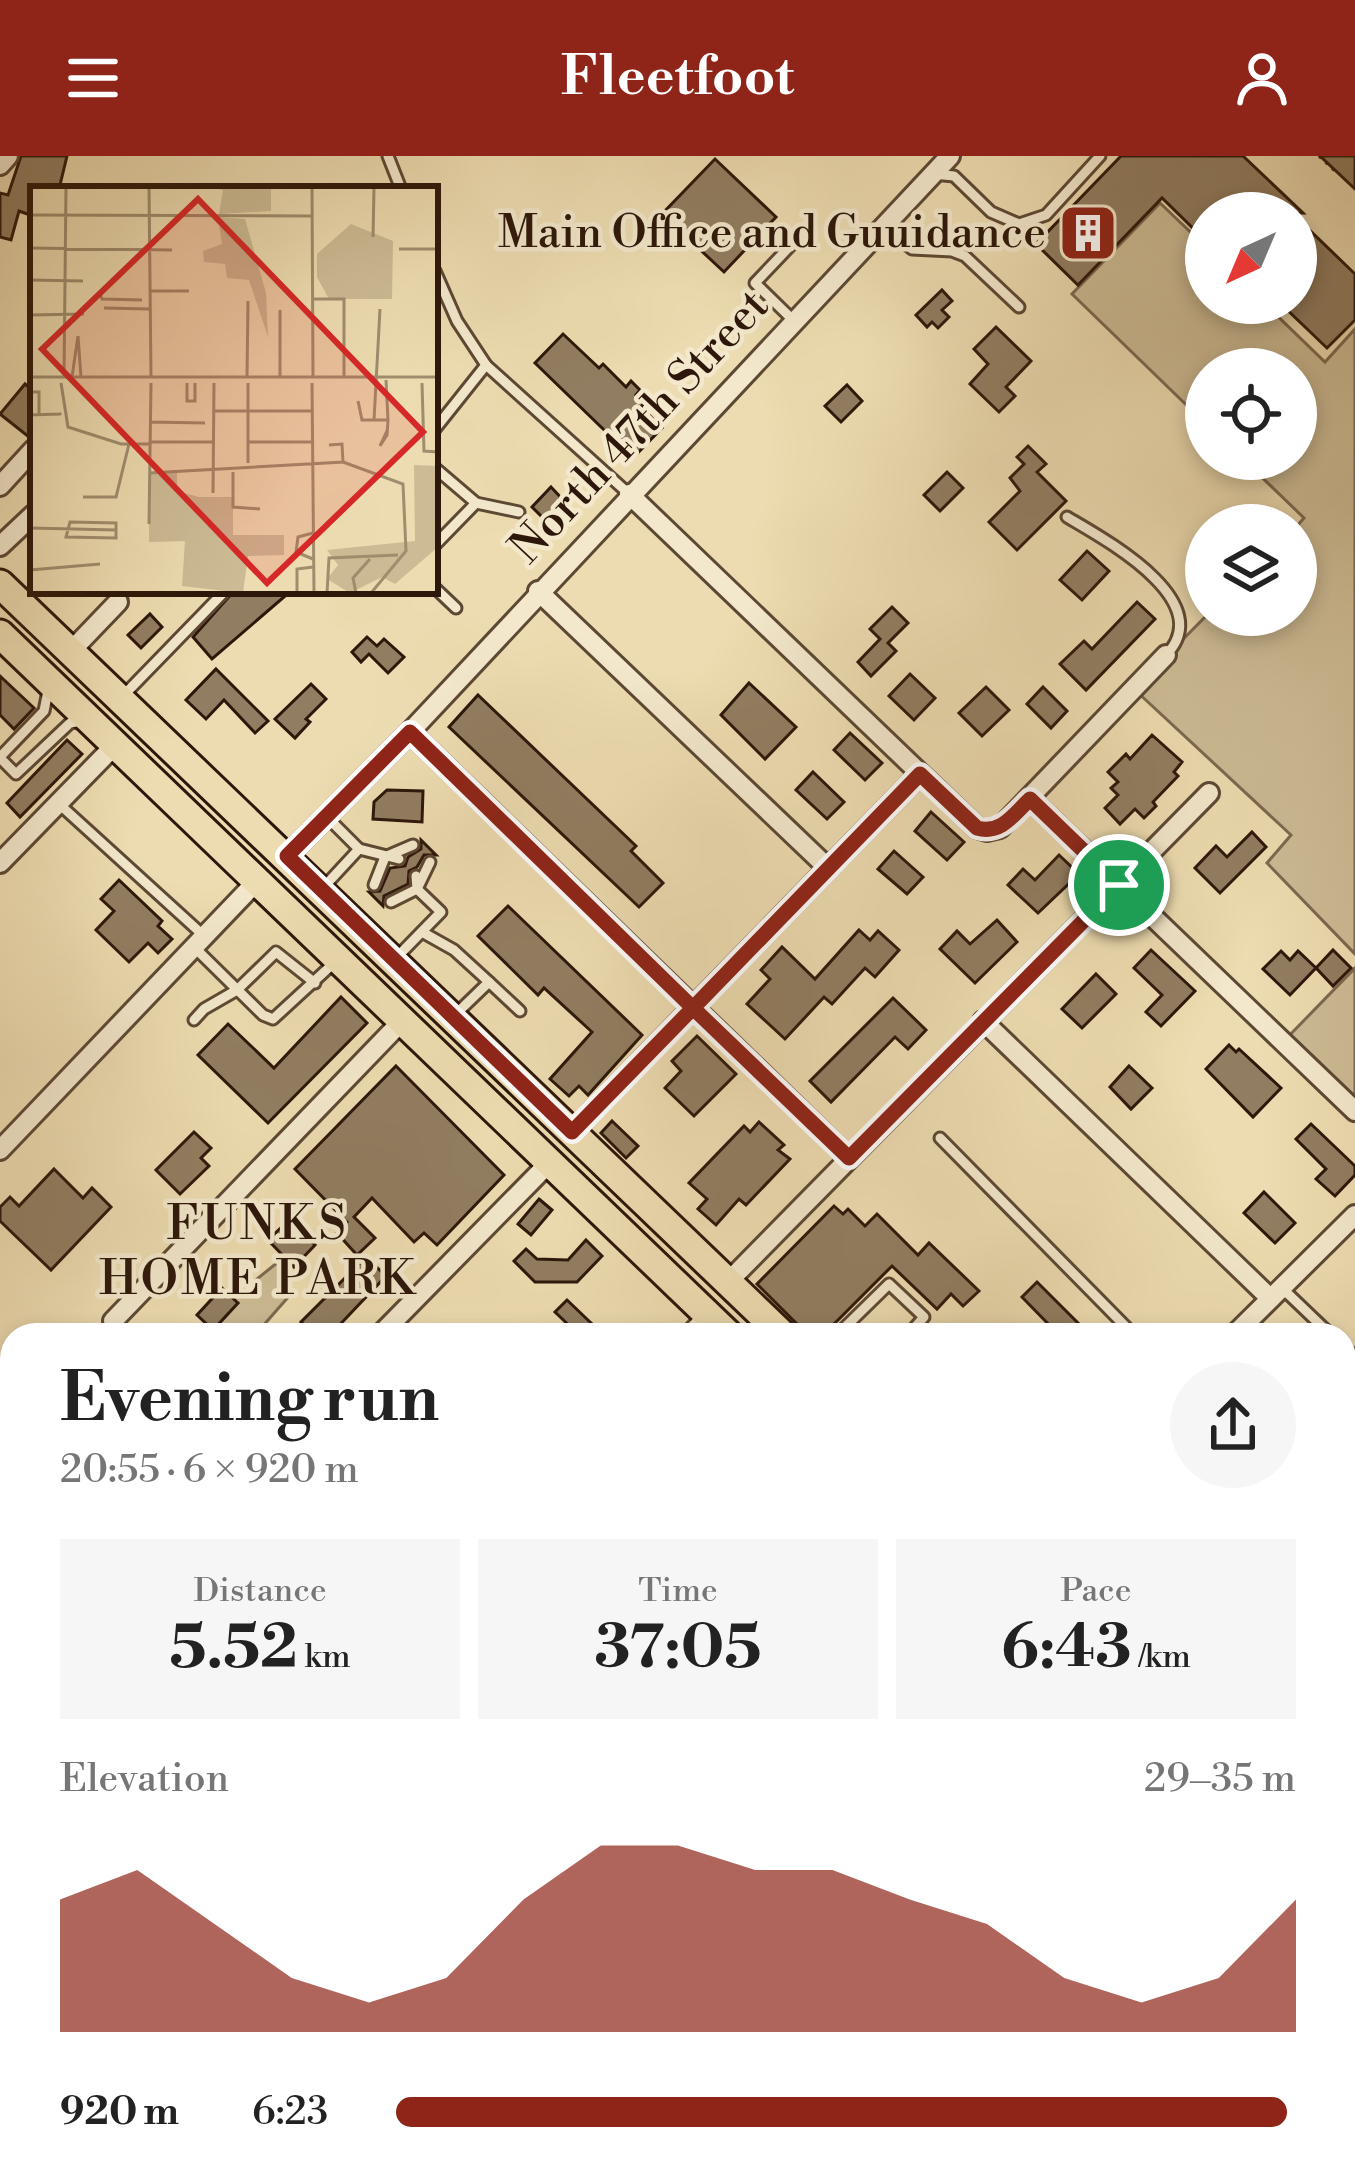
<!DOCTYPE html>
<meta charset="utf-8">
<style>
:root{--surface:#fff;--page:#f6f6f6;--text:#222;--muted:#767676;--accent:#8f2418}
body{margin:0;font-family:"Libre Bodoni",serif;background:var(--page);color:var(--text);height:100vh;display:flex;flex-direction:column;font-size:45px;white-space:nowrap}
*{box-sizing:border-box;margin:0}
p{font-size:39px;color:var(--muted)}
.icon{flex:none;width:66px;height:66px;fill:none;stroke:currentColor;stroke-width:2;stroke-linecap:round;stroke-linejoin:round}
.map{position:relative;flex:1;overflow:hidden}
.drawer{position:absolute;left:0px;top:1167px;width:1356px;height:861px;display:flex;flex-direction:column;background:var(--surface);border-radius:36px 36px 0 0;box-shadow:0 6px 18px #0003}
.drawer>*{flex:none}
.needle{width:78px;rotate:224deg}
.buttons{position:absolute;left:1185px;top:36px;display:grid;gap:24px}
.buttons a{display:grid;place-items:center;width:132px;height:132px;border-radius:50%;background:var(--surface);box-shadow:0 6px 18px #0003;font-size:60px}
.pin{position:absolute;display:grid;place-items:center;width:102px;height:102px;color:#fff;margin:-51px;border:6px solid #fff;border-radius:50%;box-shadow:0 3px 12px #0007}
.round{display:grid;place-items:center;flex:none;width:126px;height:126px;border-radius:63px;background:var(--page)}
.headline{display:flex;align-items:center;justify-content:space-between;height:204px;padding:0 60px}
h1{font-size:66px;font-weight:700;line-height:90px}
.metrics{display:grid;grid-template-columns:repeat(3,1fr);gap:18px;height:204px;padding:12px 60px}
.metrics div{display:grid;align-content:center;border-radius:0px;background:var(--page);text-align:center}
.metrics b{font-size:60px;font-weight:700}
.metrics small{font-size:33px;font-weight:400}
.metrics p{font-size:33px}
.chart{height:336px;padding:24px 60px}
.chart p{display:flex;justify-content:space-between}
.chart svg{width:100%;height:216px;margin-top:12px;fill:var(--accent);opacity:.7}
ul{padding:0 60px;list-style:none;font-size:39px}
li{display:grid;grid-template-columns:192px 144px 1fr;align-items:center;height:90px}
li i{height:30px;border-radius:15px;background:var(--accent)}
header{display:flex;justify-content:space-between;align-items:center;height:156px;padding:0 60px;background:var(--accent);color:#fff;font-size:54px;font-weight:700}
.map>svg:first-child{display:block}
</style>
<header><svg class="icon" aria-label="menu" viewBox="0 0 24 24"><path d="M4 6h16M4 12h16M4 18h16"/></svg>Fleetfoot<svg class="icon" aria-label="person" viewBox="0 0 24 24"><circle cx="12" cy="8" r="4"/><path d="M4 21q1-7 8-7t8 7"/></svg></header>
<div class="map">
<svg width="1355" height="2026" viewBox="0 0 1355 2026">
<rect width="100%" height="100%" fill="#eddcb1"/>
<filter id="stains"><feTurbulence type="fractalNoise" baseFrequency=".00167" numOctaves="4"/><feColorMatrix values="0 0 0 0 .2 0 0 0 0 .09 0 0 0 0 .02 0 0 0 .5 -.17"/></filter>
<radialGradient id="worn" r=".72"><stop offset=".6" stop-color="#630" stop-opacity="0"/><stop offset="1" stop-color="#630" stop-opacity=".3"/></radialGradient>
<g fill="#ccbb95" stroke="#7c6950" stroke-width="3">
<polygon points="1160,47 1206,91 1206,147 1264,147 1325,206 1355,173 1355,798 1267,707 1291,679 1134,533 1207,459 1296,459 1296,371 1304,362 1243,303 1296,303 1296,213 1206,213 1206,268 1072,138"/>
<polygon points="1355,812 1355,955 1283,886"/>
<polygon points="283,1102 290,1139 255,1179 199,1179 221,1152"/>
<polygon points="12,1479 12,1783 0,1797 0,1509"/>
</g>
<g fill="#917d61" stroke="#2d170a" stroke-width="3">
<polygon points="21,0 67,0 59,33 33,33 33,60 19,55 11,84 0,81 0,37 8,39"/>
<polygon points="1121,0 1243,0 1303,57 1206,57 1206,85 1162,42 1078,129 1036,88"/>
<polygon points="1320,0 1355,0 1355,33"/>
<polygon points="715,3 776,61 724,116 662,58"/>
<polygon points="1296,61 1355,118 1355,164 1327,192 1280,147 1296,147"/>
<polygon points="942,134 952,145 942,154 949,161 938,172 932,166 927,171 916,159"/>
<polygon points="996,171 1031,205 1006,231 1015,240 999,256 970,228 988,208 974,193"/>
<polygon points="563,178 599,212 603,208 626,231 631,225 640,234 636,239 644,247 641,251 662,272 633,302 535,207"/>
<polygon points="25,228 33,235 33,281 29,281 0,258"/>
<polygon points="847,229 862,245 841,266 825,250"/>
<polygon points="1028,290 1046,308 1037,316 1066,345 1017,394 989,366 1020,335 1010,322 1024,308 1017,301"/>
<polygon points="947,316 963,332 940,355 924,339"/>
<polygon points="551,331 566,347 547,366 532,351"/>
<polygon points="1087,395 1109,415 1082,444 1060,424"/>
<polygon points="234,435 291,435 212,503 193,481"/>
<polygon points="1137,446 1155,463 1086,534 1060,508 1084,485 1092,493"/>
<polygon points="892,451 908,467 888,487 896,495 871,520 858,506 880,483 870,473"/>
<polygon points="150,458 162,471 141,492 128,479"/>
<polygon points="367,481 377,490 384,483 404,501 388,517 369,498 361,506 352,496"/>
<polygon points="216,513 268,565 255,577 224,544 206,563 186,544"/>
<polygon points="910,518 935,542 914,564 889,540"/>
<polygon points="0,520 34,552 14,573 0,559"/>
<polygon points="749,527 796,571 765,603 721,559"/>
<polygon points="311,528 326,543 306,563 310,566 295,582 275,563"/>
<polygon points="986,531 1009,554 982,580 959,557"/>
<polygon points="1043,531 1067,555 1051,572 1027,548"/>
<polygon points="478,539 636,690 631,695 663,727 639,751 449,571"/>
<polygon points="850,577 882,607 865,624 834,594"/>
<polygon points="1152,579 1182,606 1174,616 1178,620 1153,646 1156,650 1144,662 1135,653 1120,668 1105,652 1118,639 1111,632 1118,626 1108,616 1126,598 1130,603"/>
<polygon points="67,584 82,598 20,661 7,647"/>
<polygon points="813,616 844,646 827,663 796,634"/>
<polygon points="387,634 423,635 422,666 373,663 374,646"/>
<polygon points="931,656 964,686 947,704 915,675"/>
<polygon points="1252,676 1266,691 1220,737 1195,712 1216,690 1227,701"/>
<polygon points="421,684 436,699 424,699 417,711 409,715 408,728 384,740 383,750 369,736 380,735 390,712 405,710 408,701 421,693"/>
<polygon points="894,695 923,721 907,738 878,713"/>
<polygon points="1059,699 1079,718 1038,757 1008,729 1023,713 1035,724"/>
<polygon points="119,724 162,765 158,770 172,783 158,797 148,787 129,806 96,774 114,755 101,743"/>
<polygon points="508,750 642,879 588,939 579,930 569,940 550,923 592,876 544,832 538,839 478,780"/>
<polygon points="997,764 1017,786 975,827 940,793 957,775 970,788"/>
<polygon points="859,774 870,784 878,775 899,794 875,821 865,812 832,848 824,841 785,883 747,848 770,823 761,814 782,791 815,823"/>
<polygon points="1151,794 1195,835 1161,870 1146,856 1162,839 1134,812"/>
<polygon points="1333,794 1351,812 1333,830 1316,812 1290,839 1263,813 1281,795 1290,804 1298,795 1316,812"/>
<polygon points="1096,818 1116,838 1082,872 1062,853"/>
<polygon points="341,841 367,867 268,967 198,899 228,868 274,912"/>
<polygon points="893,842 926,874 908,893 895,881 831,946 810,925"/>
<polygon points="697,880 736,918 694,960 665,932 681,915 672,905"/>
<polygon points="1229,889 1236,896 1239,893 1281,932 1253,961 1206,913"/>
<polygon points="396,910 504,1019 437,1089 424,1077 414,1086 372,1042 354,1061 375,1082 357,1099 337,1077 347,1066 295,1013"/>
<polygon points="1129,910 1152,932 1131,953 1110,931"/>
<polygon points="612,965 638,990 626,1002 601,977"/>
<polygon points="759,966 784,989 778,994 790,1003 746,1049 739,1043 716,1069 698,1053 707,1043 689,1027 744,970 750,976"/>
<polygon points="1311,968 1355,1010 1355,1019 1335,1040 1316,1023 1326,1013 1296,983"/>
<polygon points="194,976 211,992 201,1002 209,1010 180,1038 156,1014"/>
<polygon points="54,1013 83,1042 92,1032 111,1051 51,1114 0,1065 0,1051 10,1041 19,1050"/>
<polygon points="1264,1036 1295,1067 1275,1087 1244,1057"/>
<polygon points="539,1043 552,1054 531,1079 518,1068"/>
<polygon points="834,1050 843,1058 848,1053 865,1070 877,1058 918,1099 929,1087 979,1135 963,1150 951,1138 937,1153 892,1110 823,1179 808,1179 757,1128"/>
<polygon points="290,1063 315,1089 294,1111 268,1084"/>
<polygon points="586,1084 602,1100 577,1126 535,1126 514,1105 526,1093 537,1103 568,1104"/>
<polygon points="366,1101 386,1120 330,1179 315,1179 301,1166"/>
<polygon points="1037,1126 1083,1172 1076,1179 1059,1179 1022,1141"/>
<polygon points="222,1132 238,1147 213,1174 197,1159"/>
<polygon points="567,1144 591,1167 579,1179 555,1156"/>
</g>
<g fill="none" stroke-linecap="round" stroke-linejoin="round">
<g stroke="#5d4834" stroke-width="15">
<g id="lane">
<polyline points="388,0 401,33"/>
<polyline points="933,18 954,20 991,56 1019,68 1046,59 1100,0"/>
<polyline points="884,70 912,93 952,95 965,100 1019,151"/>
<polyline points="793,87 755,127 794,165"/>
<polyline points="435,115 457,165 486,209"/>
<polyline points="435,273 486,209 629,338"/>
<polyline points="435,312 476,347 519,356"/>
<path d="M1067,361C1104,383 1219,445 1166,499"/>
<polyline points="435,389 476,347"/>
<polyline points="435,432 456,452"/>
<polyline points="122,541 225,435"/>
<polyline points="0,601 44,555 49,530"/>
<polyline points="0,602 16,618 70,567 82,565"/>
<polyline points="58,647 203,779"/>
<polyline points="326,660 359,693 399,703"/>
<polyline points="374,729 385,701 413,689"/>
<polyline points="322,733 359,693"/>
<polyline points="391,746 417,733 430,706"/>
<polyline points="422,776 454,794 489,826 457,857"/>
<polyline points="194,791 263,859 273,863 335,806"/>
<polyline points="398,800 441,756 417,733 416,720"/>
<polyline points="489,826 520,855"/>
<polyline points="194,864 204,853 237,834 276,796 315,827"/>
<polyline points="940,982 1134,1179"/>
<polyline points="1283,1133 1331,1179"/>
<polyline points="837,1179 889,1128 924,1161 908,1179"/>
<polyline points="1344,1191 1355,1201"/>
<polyline points="895,2016 906,2026"/>
</g>
</g>
<g stroke="#5d4834" stroke-width="24">
<g id="street">
<polyline points="0,9 8,0"/>
<polyline points="0,330 33,294"/>
<polyline points="629,338 977,672 987,675 1000,672 1166,499"/>
<polyline points="0,390 33,359"/>
<polyline points="538,435 828,712"/>
<polyline points="72,494 118,446"/>
<polyline points="410,576 849,1002"/>
<polyline points="1030,643 1355,955"/>
<polyline points="287,700 410,576 950,0"/>
<polyline points="0,707 117,587"/>
<polyline points="983,865 1270,1142"/>
<polyline points="572,976 920,618"/>
<polyline points="0,994 258,724"/>
<polyline points="728,1126 1209,637"/>
<polyline points="113,1165 403,864"/>
<polyline points="380,1179 550,1006"/>
<polyline points="690,1179 709,1159"/>
<polyline points="1234,1179 1355,1059"/>
<polyline points="1344,1834 1355,1823"/>
<polyline points="0,1883 12,1894"/>
<polyline points="138,2016 148,2026"/>
<polyline points="446,2016 456,2026"/>
<polyline points="1031,2016 1042,2026"/>
<polyline points="1322,2016 1332,2026"/>
<polyline points="851,2026 859,2016"/>
<polyline points="1159,2026 1168,2016"/>
</g>
</g>
<g stroke="#2d170a" stroke-width="30">
<polyline id="secondary" points="422,2026 431,2016"/>
</g>
<g stroke="#2d170a" stroke-width="33">
<g id="primary">
<polyline points="0,428 783,1179"/>
<polyline points="0,478 729,1179"/>
<polyline points="1344,1722 1355,1733"/>
<polyline points="1344,1773 1355,1784"/>
</g>
</g>
<polyline stroke="#2d170a" stroke-width="3" stroke-dasharray="3 6" stroke-linecap="butt" points="1319,0 1335,15"/>
<use href="#lane" stroke="#f3e8cc" stroke-width="9"/>
<use href="#street" stroke="#f3e8cc" stroke-width="18"/>
<use href="#secondary" stroke="#f3e8cc" stroke-width="24"/>
<use href="#primary" stroke="#eddcb1" stroke-width="27"/>
</g>
<g fill="none" stroke-linecap="round" stroke-linejoin="round">
<g stroke="#fff" stroke-width="24">
<path id="route" d="M1119,729L1030,643C1014,658 1001,679 977,672L920,618L693,852L410,576L287,700L572,976L693,852L849,1002L1119,729"/>
</g>
<use href="#route" stroke="#8f2418" stroke-width="15"/>
</g>
<defs>
<g id="building-square" transform="scale(3)"><rect x="-9" y="-9" width="18" height="18" rx="4" fill="#8f2418" stroke="#f3e8cc"/><path d="M-4-6H4V6H1V3H-1V6H-4ZM-2.5-4.3h1.7v1.8h-1.7ZM.8-4.3h1.7v1.8H.8ZM-2.5-1h1.7V.8h-1.7ZM.8-1h1.7V.8H.8Z" fill="#fff"/></g>
</defs>
<g fill-rule="evenodd">
<use href="#building-square" x="1088" y="77"/>
</g>
<g text-anchor="middle" dominant-baseline="central" stroke-width="9" stroke-linejoin="round" paint-order="stroke">
<g font-size="45" fill="#2d170a" stroke="#f3e8cc" text-anchor="end">
<text x="1046" y="77">Main Office and Guuidance</text>
</g>
<g font-size="45" fill="#2d170a" stroke="#f3e8cc">
<text transform="translate(640 271) rotate(-47)">North 47th Street</text>
</g>
<g font-size="48" letter-spacing="3" fill="#2d170a" stroke="#f3e8cc">
<text x="258" y="1069">FUNKS<tspan x="258" dy="55">HOME PARK</tspan></text>
</g>
</g>
<g transform="translate(30 30)">
<rect width="408" height="408" fill="#eddcb1"/>
<path d="M176,1H241V25L189,28L193,4ZM188,31L215,33L236,107L238,151L219,94L197,92L195,78L174,76L173,65L192,58ZM321,38L363,55L362,113H299L287,91V68ZM384,279L408,280V361L365,398L352,391L320,407L297,393L308,379L297,364L385,355ZM119,287H147V305L169,311H203V349H254V369L218,370L213,407L152,400L155,355L119,356Z" fill="#ccbb95"/>
<path fill="none" stroke="#a08d6e" stroke-width="3" d="M119,1L121,191M282,1L283,191M0,29L283,30M343,51L344,1M0,62L142,64M369,63H408M0,94L53,95M69,105L72,113L112,114M120,105H159M282,113H314V191M74,122L119,123M250,124V191M0,129L54,128M0,191H408M34,191L36,1M42,191L48,150L51,191M217,191L218,115M356,194L358,234L357,249L350,260L357,245M31,197L38,241L91,258H120M157,197V215H165V197M282,197L284,407M392,197L394,265L408,266M328,215L332,234H358M184,225H281M9,228V206H1L0,229L30,228L31,227M344,234L350,123M120,236L175,237M120,256H183M218,256H282M313,276L373,298L376,365L341,407M218,277V197M203,286V321L230,323M119,287L313,276L312,258L299,259M183,307L184,197M53,311H86L99,258M40,336L86,337V352L36,351ZM119,338L121,197M0,342L86,344M283,347L268,351L266,366L283,373M0,384L70,378M267,407V383L283,381M297,407L299,372L368,369M326,407L323,392L340,373"/>
<path fill="#d62828" fill-opacity="0.15" stroke="#d62828" stroke-width="6" d="M168,13L393,246L237,397L12,163Z"/>
<rect width="408" height="408" fill="none" stroke="#2d170a" stroke-width="6"/>
</g>
<rect width="100%" height="100%" filter="url(#stains)"/>
<rect width="100%" height="100%" fill="url(#worn)"/>
</svg>
<div class="buttons">
<a><svg class="needle" viewBox="-14 -14 28 28"><path d="M0-13l5 13h-10z" fill="#e53935"/><path d="M0 13l5-13h-10z" fill="#767676"/></svg></a>
<a><svg class="icon" aria-label="locate" viewBox="0 0 24 24"><circle cx="12" cy="12" r="6"/><path d="M12 2v4M12 18v4M2 12h4M18 12h4"/></svg></a>
<a><svg class="icon" aria-label="layers" viewBox="0 0 24 24"><path d="M12 4l9 5-9 5-9-5zM3 14l9 5 9-5"/></svg></a>
</div>
<div class="pin" style="left:1119px;top:729px;background:#1e9e55"><svg class="icon" aria-label="arrive" viewBox="0 0 24 24"><path d="M6 21V4h12l-3 4 3 4H6"/></svg></div>
<section class="drawer">
<div class="headline"><div><h1>Evening run</h1><p>20:55 · 6 × 920 m</p></div><a class="round"><svg class="icon" aria-label="share" viewBox="0 0 24 24"><path d="M12 15V3M7 8l5-5 5 5M5 13v7h14v-7"/></svg></a></div>
<div class="metrics">
<div><p>Distance</p><b>5.52<small> km</small></b></div>
<div><p>Time</p><b>37:05</b></div>
<div><p>Pace</p><b>6:43<small> /km</small></b></div>
</div>
<div class="chart"><p><span>Elevation</span>29–35 m</p>
<svg viewBox="0 0 160 44" preserveAspectRatio="none"><path d="M0 44V17L10 11L20 22L30 33L40 38L50 33L60 17L70 6L80 6L90 11L100 11L110 17L120 22L130 33L140 38L150 33L160 17V44z"/></svg>
</div>
<ul>
<li><b>920 m</b>6:23<i style="width:99%"></i></li>
</ul>
</section>
</div>
